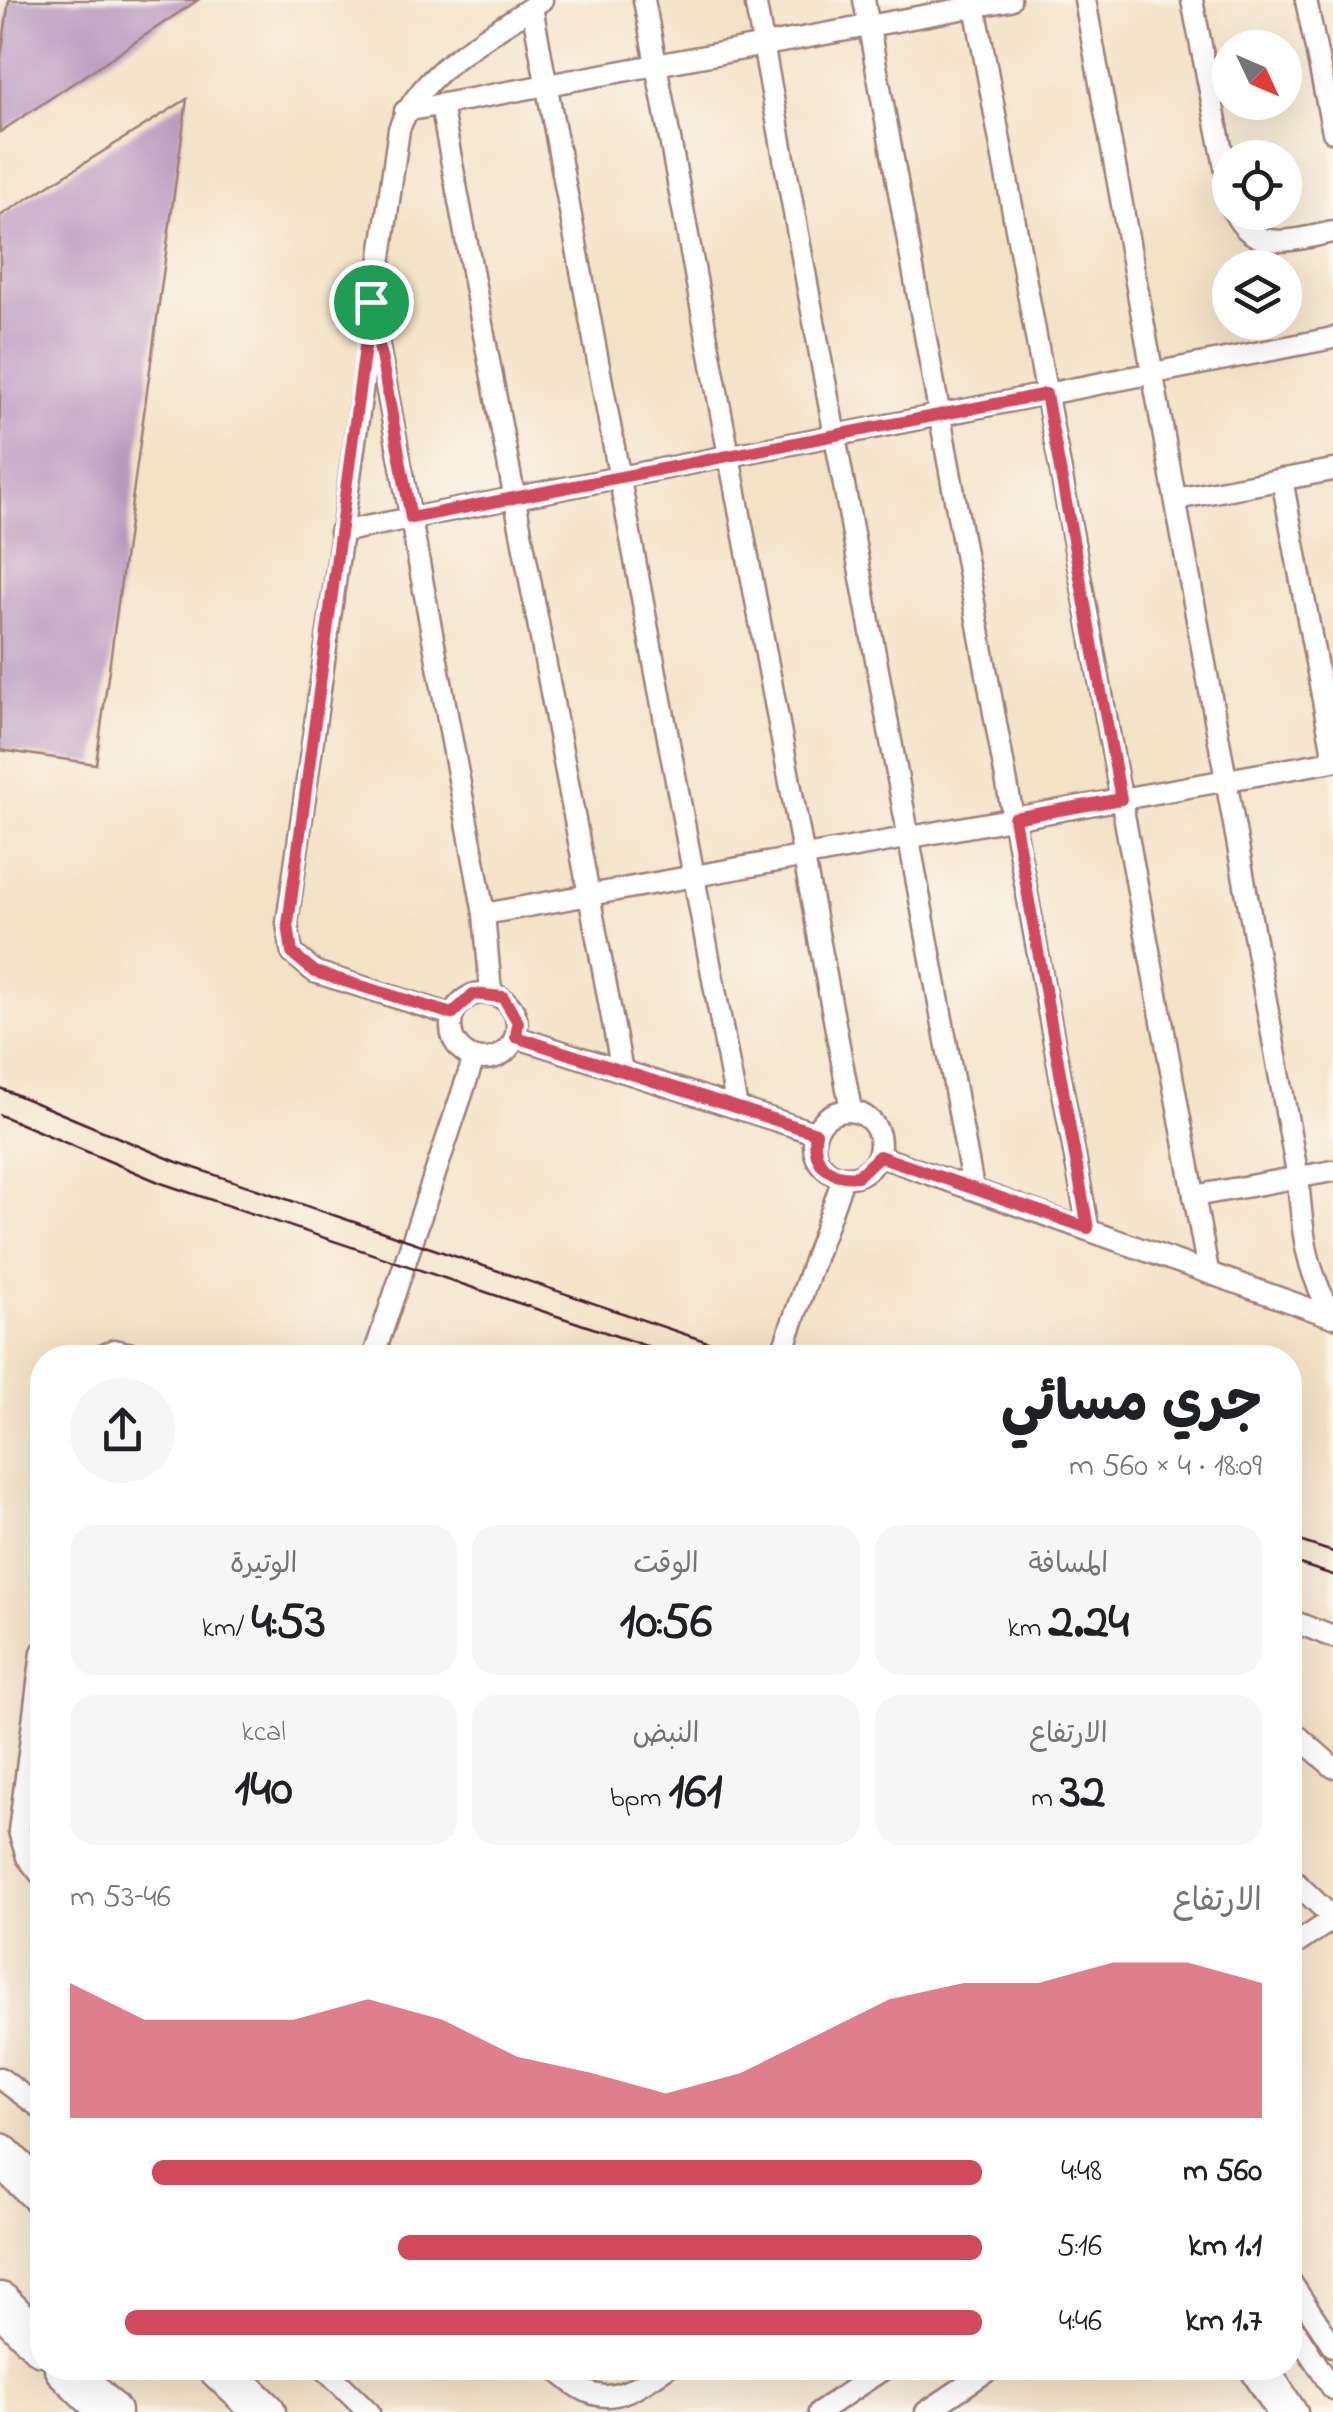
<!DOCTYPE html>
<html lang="ar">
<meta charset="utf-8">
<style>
:root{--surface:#fff;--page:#f6f6f6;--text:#202124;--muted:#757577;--accent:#d1495b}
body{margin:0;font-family:"Indie Flower","Playpen Sans Arabic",sans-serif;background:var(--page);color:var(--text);direction:rtl;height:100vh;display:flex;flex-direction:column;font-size:38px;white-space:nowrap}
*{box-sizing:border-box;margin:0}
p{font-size:32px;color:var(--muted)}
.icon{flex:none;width:55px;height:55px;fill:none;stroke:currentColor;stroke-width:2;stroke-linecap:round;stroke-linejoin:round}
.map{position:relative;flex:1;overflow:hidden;direction:ltr}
.sheet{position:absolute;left:30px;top:1345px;width:1272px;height:1035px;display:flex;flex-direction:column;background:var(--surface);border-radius:40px;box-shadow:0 10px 40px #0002;direction:rtl}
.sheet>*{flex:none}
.needle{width:65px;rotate:134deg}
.controls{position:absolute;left:1212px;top:30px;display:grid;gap:20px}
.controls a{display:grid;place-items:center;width:90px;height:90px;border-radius:50%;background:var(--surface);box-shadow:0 10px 40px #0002;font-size:50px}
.pin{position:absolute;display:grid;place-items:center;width:85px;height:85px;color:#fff;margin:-42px;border:5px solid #fff;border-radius:50%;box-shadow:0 2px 10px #0007}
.round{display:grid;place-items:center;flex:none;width:105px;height:105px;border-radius:52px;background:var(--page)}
.summary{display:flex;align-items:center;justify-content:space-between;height:170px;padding:0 40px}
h1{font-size:55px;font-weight:700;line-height:75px}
.figures{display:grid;grid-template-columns:repeat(3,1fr);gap:15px;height:170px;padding:10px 40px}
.figures div{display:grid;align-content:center;border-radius:25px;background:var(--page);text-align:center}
.figures b{font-size:50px;font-weight:700}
.figures small{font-size:28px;font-weight:400}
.figures p{font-size:28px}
.chart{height:280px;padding:20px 40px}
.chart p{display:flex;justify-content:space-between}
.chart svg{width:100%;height:180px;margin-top:10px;fill:var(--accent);opacity:.7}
ul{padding:0 40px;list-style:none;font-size:32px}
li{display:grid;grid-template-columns:160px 120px 1fr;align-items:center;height:75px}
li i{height:25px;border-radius:12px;background:var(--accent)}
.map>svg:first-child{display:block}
</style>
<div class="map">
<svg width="1333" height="2412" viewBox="0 0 1333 2412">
<rect width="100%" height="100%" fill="#fbf7ec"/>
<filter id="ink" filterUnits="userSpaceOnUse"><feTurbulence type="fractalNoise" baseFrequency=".01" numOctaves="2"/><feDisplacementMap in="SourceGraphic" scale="20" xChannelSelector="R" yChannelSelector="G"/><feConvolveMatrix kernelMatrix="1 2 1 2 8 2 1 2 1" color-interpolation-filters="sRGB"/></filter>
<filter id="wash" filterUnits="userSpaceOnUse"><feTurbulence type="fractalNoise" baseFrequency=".0048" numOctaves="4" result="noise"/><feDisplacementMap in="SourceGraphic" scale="40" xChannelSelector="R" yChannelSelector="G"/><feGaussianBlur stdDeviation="2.25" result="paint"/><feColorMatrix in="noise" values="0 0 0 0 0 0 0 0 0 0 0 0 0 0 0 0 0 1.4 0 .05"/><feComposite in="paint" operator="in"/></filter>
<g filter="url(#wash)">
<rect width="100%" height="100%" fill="#f4e2c7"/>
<g id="blocks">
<g fill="#ba9abf">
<polygon points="9,0 198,0 0,132 0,64"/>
<polygon points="187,99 96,764 0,750 0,216"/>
</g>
</g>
</g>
<g filter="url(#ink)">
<use href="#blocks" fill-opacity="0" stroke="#9f8079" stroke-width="2.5"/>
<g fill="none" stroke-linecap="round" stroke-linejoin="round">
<g stroke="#9f8079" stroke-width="25">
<g id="service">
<polyline points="644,0 851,1110"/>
<polyline points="755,0 973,1188"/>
<polyline points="864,0 1088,1228"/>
<polyline points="974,0 1208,1271"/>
<path d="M1085,0L1298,1178C1302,1228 1305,1271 1333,1315"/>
<polyline points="1192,0 1230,192"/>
<polyline points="1306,0 1333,132"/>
<polyline points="532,7 737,1108"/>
<polyline points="441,105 622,1071"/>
<polyline points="405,111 1010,0"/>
<path d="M1234,212C1255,255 1295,239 1333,232"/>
<polyline points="374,320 484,914 491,992"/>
<polyline points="1282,479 1333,754"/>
<polyline points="1176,499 1333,470"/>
<polyline points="340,532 1333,338"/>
<polyline points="484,914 1333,761"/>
<circle cx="484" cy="1026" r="33"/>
<path d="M452,1015L315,972L292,953L287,923L399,129C422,68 491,36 542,0"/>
<polyline points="516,1037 815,1133"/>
<circle cx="847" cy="1144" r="33"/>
<polyline points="879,1156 1333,1317"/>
<polyline points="1194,1196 1333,1171"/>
<polyline points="97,1358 114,1350 151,1358"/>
<polyline points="373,1358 474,1058"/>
<polyline points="780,1358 843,1178"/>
<polyline points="1290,1620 1333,1637"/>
<polyline points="42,1652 19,1831 27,1857 42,1876"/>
<polyline points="1290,1729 1333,1767"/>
<polyline points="1290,1877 1333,1918"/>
<polyline points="1290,1948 1333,1919"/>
<polyline points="0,2078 42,2109"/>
<polyline points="1290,2281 1333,2346"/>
<polyline points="1290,2323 1333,2389"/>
<polyline points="324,2368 369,2412"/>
<path d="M555,2368C600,2411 620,2399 666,2368"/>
<polyline points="1249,2368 1277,2412"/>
<polyline points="1269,2368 1297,2412"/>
<polyline points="819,2412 885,2368"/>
<polyline points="926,2412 992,2368"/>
</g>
</g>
<g stroke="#9f8079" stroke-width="45">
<g id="minor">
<polyline points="0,2154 42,2195"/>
<polyline points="0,2303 42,2345"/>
<polyline points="65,2368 110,2412"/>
<polyline points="219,2368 265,2412"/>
</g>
</g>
<use href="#service" stroke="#fff" stroke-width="20"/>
<use href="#minor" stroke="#fff" stroke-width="40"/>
<g stroke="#4a1f2b" stroke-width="2.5">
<polyline points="0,1088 177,1162 755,1358"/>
<polyline points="0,1115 161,1183 682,1358"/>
<polyline points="1290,1538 1333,1552"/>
<polyline points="1290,1561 1333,1575"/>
</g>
</g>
</g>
<g fill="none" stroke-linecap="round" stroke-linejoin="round" filter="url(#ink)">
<g stroke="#fff" stroke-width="20">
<path id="route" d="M371,302L411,518L1046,394L1121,799L1014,818L1088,1228L879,1156L858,1176C829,1179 811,1164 816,1133L516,1037L518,1022L503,997L473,994L452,1014L315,972L292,953L288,924Z"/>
</g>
<use href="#route" stroke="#d1495b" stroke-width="12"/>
</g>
</svg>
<div class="controls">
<a><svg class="needle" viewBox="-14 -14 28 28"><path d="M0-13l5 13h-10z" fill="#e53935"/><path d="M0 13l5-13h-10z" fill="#757577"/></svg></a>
<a><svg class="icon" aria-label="locate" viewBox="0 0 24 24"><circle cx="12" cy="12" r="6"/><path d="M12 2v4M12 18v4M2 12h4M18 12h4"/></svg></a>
<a><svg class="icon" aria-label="layers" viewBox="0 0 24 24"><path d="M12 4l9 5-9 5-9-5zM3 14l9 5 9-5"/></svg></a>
</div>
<div class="pin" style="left:371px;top:302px;background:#1e9e55"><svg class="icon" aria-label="arrive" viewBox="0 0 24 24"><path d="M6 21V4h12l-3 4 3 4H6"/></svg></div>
<section class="sheet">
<div class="summary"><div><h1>جري مسائي</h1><p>18:09 · 4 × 560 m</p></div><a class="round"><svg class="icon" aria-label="share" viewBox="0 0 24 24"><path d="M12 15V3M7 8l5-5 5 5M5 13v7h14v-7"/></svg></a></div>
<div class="figures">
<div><p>المسافة</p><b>2.24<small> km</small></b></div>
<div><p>الوقت</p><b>10:56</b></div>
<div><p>الوتيرة</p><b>4:53<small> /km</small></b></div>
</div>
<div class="figures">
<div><p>الارتفاع</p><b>32<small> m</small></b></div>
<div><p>النبض</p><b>161<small> bpm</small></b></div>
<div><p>kcal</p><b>140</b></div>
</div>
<div class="chart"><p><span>الارتفاع</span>46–53 m</p>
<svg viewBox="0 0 160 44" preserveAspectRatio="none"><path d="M0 44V11L10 20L20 20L30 20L40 15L50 20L60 29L70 33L80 38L90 33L100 24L110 15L120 11L130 11L140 6L150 6L160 11V44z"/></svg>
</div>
<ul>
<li><b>560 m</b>4:48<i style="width:91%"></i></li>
<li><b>1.1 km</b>5:16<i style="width:64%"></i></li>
<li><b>1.7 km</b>4:46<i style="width:94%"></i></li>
</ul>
</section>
</div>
